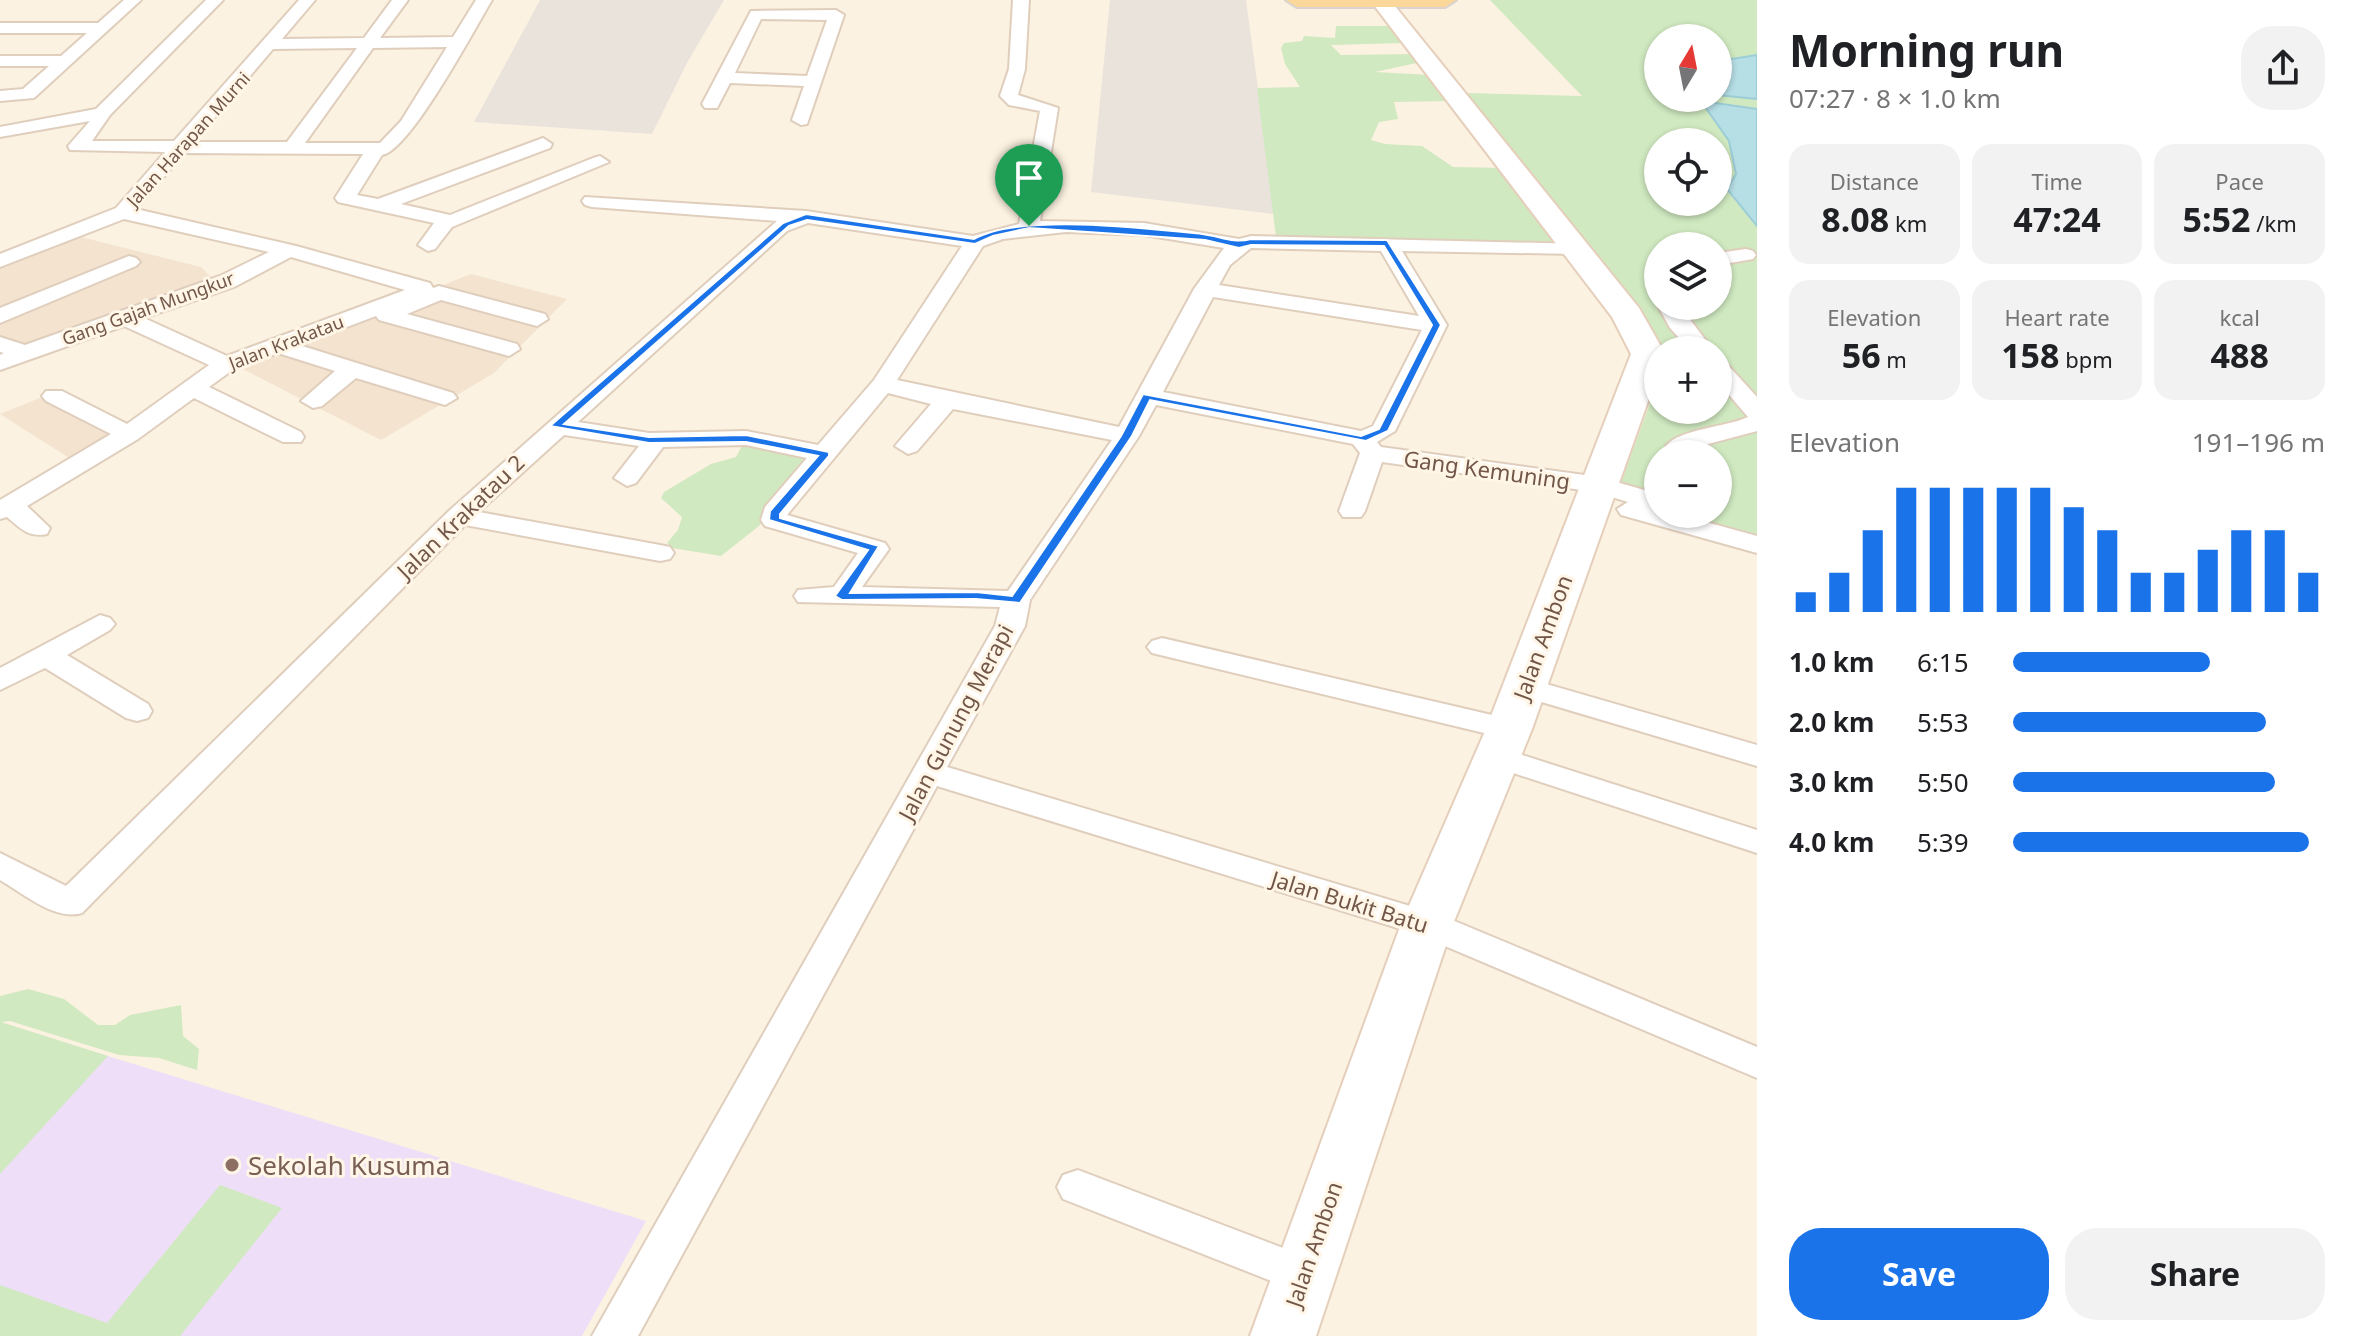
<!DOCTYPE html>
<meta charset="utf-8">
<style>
:root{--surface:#fff;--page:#f2f2f2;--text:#202124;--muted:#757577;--accent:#1a73e8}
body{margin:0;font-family:"Noto Sans",sans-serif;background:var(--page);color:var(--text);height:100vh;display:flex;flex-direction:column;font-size:30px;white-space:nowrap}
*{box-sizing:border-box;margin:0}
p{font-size:26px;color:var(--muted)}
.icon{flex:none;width:44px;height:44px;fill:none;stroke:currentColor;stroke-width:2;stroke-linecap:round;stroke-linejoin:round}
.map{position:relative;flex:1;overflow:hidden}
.panel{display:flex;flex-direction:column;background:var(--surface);width:600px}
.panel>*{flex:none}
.needle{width:52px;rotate:10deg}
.controls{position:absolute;left:1644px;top:24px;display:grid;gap:16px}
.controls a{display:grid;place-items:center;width:88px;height:88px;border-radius:50%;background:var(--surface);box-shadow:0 2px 6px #0004;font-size:40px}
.pin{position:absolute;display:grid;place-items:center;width:68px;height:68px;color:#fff;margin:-82px -34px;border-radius:50% 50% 50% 0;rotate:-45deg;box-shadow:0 0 8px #0007}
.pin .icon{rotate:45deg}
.round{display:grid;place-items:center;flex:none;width:84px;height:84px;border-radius:32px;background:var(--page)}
.headline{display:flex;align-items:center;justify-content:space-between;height:136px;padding:0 32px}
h1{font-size:44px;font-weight:700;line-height:60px}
.metrics{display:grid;grid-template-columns:repeat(3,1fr);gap:12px;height:136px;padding:8px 32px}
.metrics div{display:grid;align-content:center;border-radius:20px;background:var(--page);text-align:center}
.metrics b{font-size:34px;font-weight:700}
.metrics small{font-size:22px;font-weight:400}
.metrics p{font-size:22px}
.chart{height:224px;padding:16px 32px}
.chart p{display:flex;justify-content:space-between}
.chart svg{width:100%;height:144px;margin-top:8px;stroke:var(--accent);stroke-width:6}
.cta{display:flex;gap:16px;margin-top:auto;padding:16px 32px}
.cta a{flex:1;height:92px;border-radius:32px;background:var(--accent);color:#fff;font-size:32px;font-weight:700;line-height:92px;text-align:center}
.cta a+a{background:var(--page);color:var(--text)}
ul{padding:0 32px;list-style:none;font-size:26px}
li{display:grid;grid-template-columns:128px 96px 1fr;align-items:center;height:60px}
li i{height:20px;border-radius:10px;background:var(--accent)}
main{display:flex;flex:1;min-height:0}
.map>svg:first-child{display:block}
</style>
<main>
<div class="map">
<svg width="1757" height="1336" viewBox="0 0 1757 1336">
<rect width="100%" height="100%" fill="#fcf2e1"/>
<g fill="#f3e3cf">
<polygon points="73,235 201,267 213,279 30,347 0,340 0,266"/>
<polygon points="471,274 567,299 494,373 381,440 239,367"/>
<polygon points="57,391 128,426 74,461 0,414"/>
</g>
<g fill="#eae3dc">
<polygon points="540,0 724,0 687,63 652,134 474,122"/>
<polygon points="1110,0 1246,0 1275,214 1091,192"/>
</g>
<polygon fill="#eedef8" points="0,1023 646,1221 582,1336 0,1336"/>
<g fill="#d0e9c0" fill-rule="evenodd">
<path d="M1490,0H1757V536L1679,514H1718V454H1658V508L1616,496L1658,381V410H1718V350H1658L1607,270L1466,93L1582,96ZM1658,38H1718V98H1658ZM1658,142H1718V202H1658ZM1658,246H1718V306H1658Z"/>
<polygon points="1336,26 1395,26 1404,43 1331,45 1341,55 1415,54 1421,62 1375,72 1431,75 1451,101 1394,102 1398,119 1379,122 1371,140 1385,144 1422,146 1453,167 1507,168 1564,245 1276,237 1257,88 1300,87 1285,64 1281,48 1284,43 1302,41 1304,36 1335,38"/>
<polygon points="743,444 815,455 759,526 721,556 672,548 667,543 678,530 682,517 661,498 664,492 711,464 736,457"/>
<polygon points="28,989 64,999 98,1025 115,1025 130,1015 181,1005 183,1036 199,1049 197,1070 159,1058 119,1055 10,1021 1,1022 108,1056 0,1174 0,996"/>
<polygon points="220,1185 282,1208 180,1336 0,1336 0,1285 107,1323"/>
</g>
<g fill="#b6dee5" stroke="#9ccdd7" stroke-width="2">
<polygon points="1757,55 1757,99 1718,95 1718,61"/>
<polygon points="1701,101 1757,109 1757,226 1727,189 1736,174 1729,141"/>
</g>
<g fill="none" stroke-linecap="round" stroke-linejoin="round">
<g stroke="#e0cebd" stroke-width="4">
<g id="street">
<polygon points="124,0 141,0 34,98 0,101 0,91 23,89 49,66 0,66 0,56 61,56 87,33 0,33 0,23 98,23"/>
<path d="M206,0H223L110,115L92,141H174L299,0H315L282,39L364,38L392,0H408L380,38L453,37L476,0H492C475,28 410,151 382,155L357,195L378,199L543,138L552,144L550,148L401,204L450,215L593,158L600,156L609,162L452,227L435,249L428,251L418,245L434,223L338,202L335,198L363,154L185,153L136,209L296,246L430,283L433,288L439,286L545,314L548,319L537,326L441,300L407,314L517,344L520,349L509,356L379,320L376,316L299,345L453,393L457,398L445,405L356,378L322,406L313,408L301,401L335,371L278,353L234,369L209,387L301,432L304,437L301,442H283L194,398L138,439L27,506L50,528L47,534C29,538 20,528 7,517L0,519V500L111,434L46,401L42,396L46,391H62L127,424L209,365L124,326L0,370V355L4,353L0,352V337L25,345L220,276L269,252L124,219L0,267V254L116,208L165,152L70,150L68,146L90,121L0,137V127L96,109ZM447,47L401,121L380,143H305L373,48ZM357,48L287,142H194L273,49ZM291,257L405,290L227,356L144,318L236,286Z"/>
<path d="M1013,0H1029L1025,69L1018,95L1058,108L1040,221L1144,223L1239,239L1251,236L1582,244L1585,248L1575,254L1402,251L1447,325L1395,431L1377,442L1381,447L1599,477L1658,494V514H1677L1757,536V553L1621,515L1617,509L1628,502L1596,492L1382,462L1365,511L1361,517H1343L1339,511L1360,453L1353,444L1156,405L1139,436L1030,600L1025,626L947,767L1440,915L1757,1047V1078L1414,933L937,786L638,1336H592L995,626L1000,607L798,602L794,596L798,590L834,587L858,553L765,526L761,520L765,507L807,458L746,445L663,447L636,483L627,486L614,478L639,446L564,435L479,512L660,545L670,547L674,553L670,559L660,561L465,525L82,913C55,921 24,894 0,880V853L66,886L450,510L777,221L592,207L585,205L582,201L585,197L806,211L973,236L1019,224L1040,111L1009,105L1000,96L1009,69ZM808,223L962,246L874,380L818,445L746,431L649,433L578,422L787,231ZM1066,232L1144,235L1224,248L1194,289L1119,427L897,380L983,246L1003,239ZM1251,248L1381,251L1419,316L1219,285L1230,265ZM1213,297L1422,330L1373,426L1361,431L1163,392ZM888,393L931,404L895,446L908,454L917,451L953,409L1112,440L1008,591L862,587L889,549L885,543L787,515Z"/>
<path d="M836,10L844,15L807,124L801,125L792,120L804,86L730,83L717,108H705L702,104L751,11ZM761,19L827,20L807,76L735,73Z"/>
<polygon points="1746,249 1753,251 1756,255 1753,259 1718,265 1718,253"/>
<polygon points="129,256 136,258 140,262 136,266 0,323 0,308"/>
<polygon points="1658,306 1680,306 1713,350 1690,350 1670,328"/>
<path d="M1718,361L1726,363L1757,397V431L1693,448L1694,454H1668L1666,446C1679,429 1727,427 1748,417L1718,382Z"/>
<polygon points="100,615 110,618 115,624 110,630 67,655 148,704 152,711 148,718 137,721 126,718 45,668 0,690 0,668"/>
<polygon points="1162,638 1509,719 1520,722 1525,729 1520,736 1509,739 1152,653 1147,647 1152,641"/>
<polygon points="1522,677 1757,745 1757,766 1511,693 1507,686 1511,679"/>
<polygon points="1497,747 1757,830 1757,853 1486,764 1481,757 1486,750"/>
<polygon points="1078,1170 1317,1261 1324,1274 1317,1287 1302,1293 1063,1199 1057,1187 1063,1175"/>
</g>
</g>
<g stroke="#e5cfbb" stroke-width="4">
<polygon id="secondary" points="1370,0 1390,0 1639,308 1663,350 1658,350 1658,373 1532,729 1453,924 1316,1336 1250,1336 1401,924 1486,729 1631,354 1612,317"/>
</g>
<g stroke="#dad3cf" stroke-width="4">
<polygon id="primary" points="1286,0 1456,0 1445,7 1297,7"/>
</g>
<use href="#street" fill="#fff" fill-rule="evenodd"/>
<use href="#secondary" fill="#fff" fill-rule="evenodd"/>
<use href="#primary" fill="#fbd799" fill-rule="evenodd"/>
</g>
<path fill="#1a73e8" stroke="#fff" stroke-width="2" fill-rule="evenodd" d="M806,214L974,239C1020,213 1147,228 1202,234C1220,236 1233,244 1251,239L1387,240L1441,325L1388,431L1366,441L1150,400L1132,436L1020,603L976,599L842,600L835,596L868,550L769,520L770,511L818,456L746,442L649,443L550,426L783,223ZM807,220L975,244L993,236L1029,228L1205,240L1239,248L1251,245L1384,246L1432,325L1379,429L1361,436L1143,394L1121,436L1012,596L976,592L850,593L879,546L780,518V514L829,456V452L746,435L649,437L564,424L789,226Z"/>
<circle fill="#8d6e63" stroke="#fff6e7" stroke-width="3" cx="232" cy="1165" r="8"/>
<g text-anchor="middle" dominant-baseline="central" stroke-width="6" stroke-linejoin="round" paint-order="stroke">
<g font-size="18" fill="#725748" stroke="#fff6e7">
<text transform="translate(188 139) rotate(-48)">Jalan Harapan Murni</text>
<text transform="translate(148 308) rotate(-20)">Gang Gajah Mungkur</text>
<text transform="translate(286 342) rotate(-21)">Jalan Krakatau</text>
</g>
<g font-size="22" fill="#725748" stroke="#fff6e7">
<text transform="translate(1487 469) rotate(8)">Gang Kemuning</text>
<text transform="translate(460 516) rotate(-44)">Jalan Krakatau 2</text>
<text transform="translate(1542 637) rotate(-70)">Jalan Ambon</text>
<text transform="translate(955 722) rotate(-62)">Jalan Gunung Merapi</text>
<text transform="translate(1350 901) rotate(17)">Jalan Bukit Batu</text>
<text transform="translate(1313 1244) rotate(-71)">Jalan Ambon</text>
</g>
<g font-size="26" fill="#785e54" stroke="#fff6e7" text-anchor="start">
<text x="248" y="1165">Sekolah Kusuma</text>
</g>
</g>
</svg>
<div class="controls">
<a><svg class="needle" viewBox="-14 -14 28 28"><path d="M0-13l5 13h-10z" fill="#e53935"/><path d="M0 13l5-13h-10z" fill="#757577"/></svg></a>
<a><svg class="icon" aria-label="locate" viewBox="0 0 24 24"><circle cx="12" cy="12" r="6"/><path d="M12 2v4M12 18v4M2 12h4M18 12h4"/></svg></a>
<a><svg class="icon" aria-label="layers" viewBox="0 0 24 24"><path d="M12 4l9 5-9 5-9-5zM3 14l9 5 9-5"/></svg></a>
<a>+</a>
<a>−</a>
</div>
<div class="pin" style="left:1029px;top:226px;background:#1e9e55"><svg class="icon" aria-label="arrive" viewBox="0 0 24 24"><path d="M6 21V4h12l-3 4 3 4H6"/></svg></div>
</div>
<section class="panel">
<div class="headline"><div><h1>Morning run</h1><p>07:27 · 8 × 1.0 km</p></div><a class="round"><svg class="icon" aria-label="share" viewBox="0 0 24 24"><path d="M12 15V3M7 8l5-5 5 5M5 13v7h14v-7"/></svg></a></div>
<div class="metrics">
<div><p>Distance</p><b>8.08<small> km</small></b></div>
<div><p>Time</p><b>47:24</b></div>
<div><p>Pace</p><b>5:52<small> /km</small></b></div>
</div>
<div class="metrics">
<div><p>Elevation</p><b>56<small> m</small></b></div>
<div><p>Heart rate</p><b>158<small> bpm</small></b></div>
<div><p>kcal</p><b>488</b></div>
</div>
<div class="chart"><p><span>Elevation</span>191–196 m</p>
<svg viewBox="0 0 160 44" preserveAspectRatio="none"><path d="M5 44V38M15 44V32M25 44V19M35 44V6M45 44V6M55 44V6M65 44V6M75 44V6M85 44V12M95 44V19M105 44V32M115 44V32M125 44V25M135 44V19M145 44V19M155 44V32"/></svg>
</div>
<ul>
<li><b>1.0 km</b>6:15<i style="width:63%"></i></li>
<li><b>2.0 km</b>5:53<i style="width:81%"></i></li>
<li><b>3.0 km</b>5:50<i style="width:84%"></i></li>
<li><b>4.0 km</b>5:39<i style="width:95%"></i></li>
</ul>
<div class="cta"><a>Save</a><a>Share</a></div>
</section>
</main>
